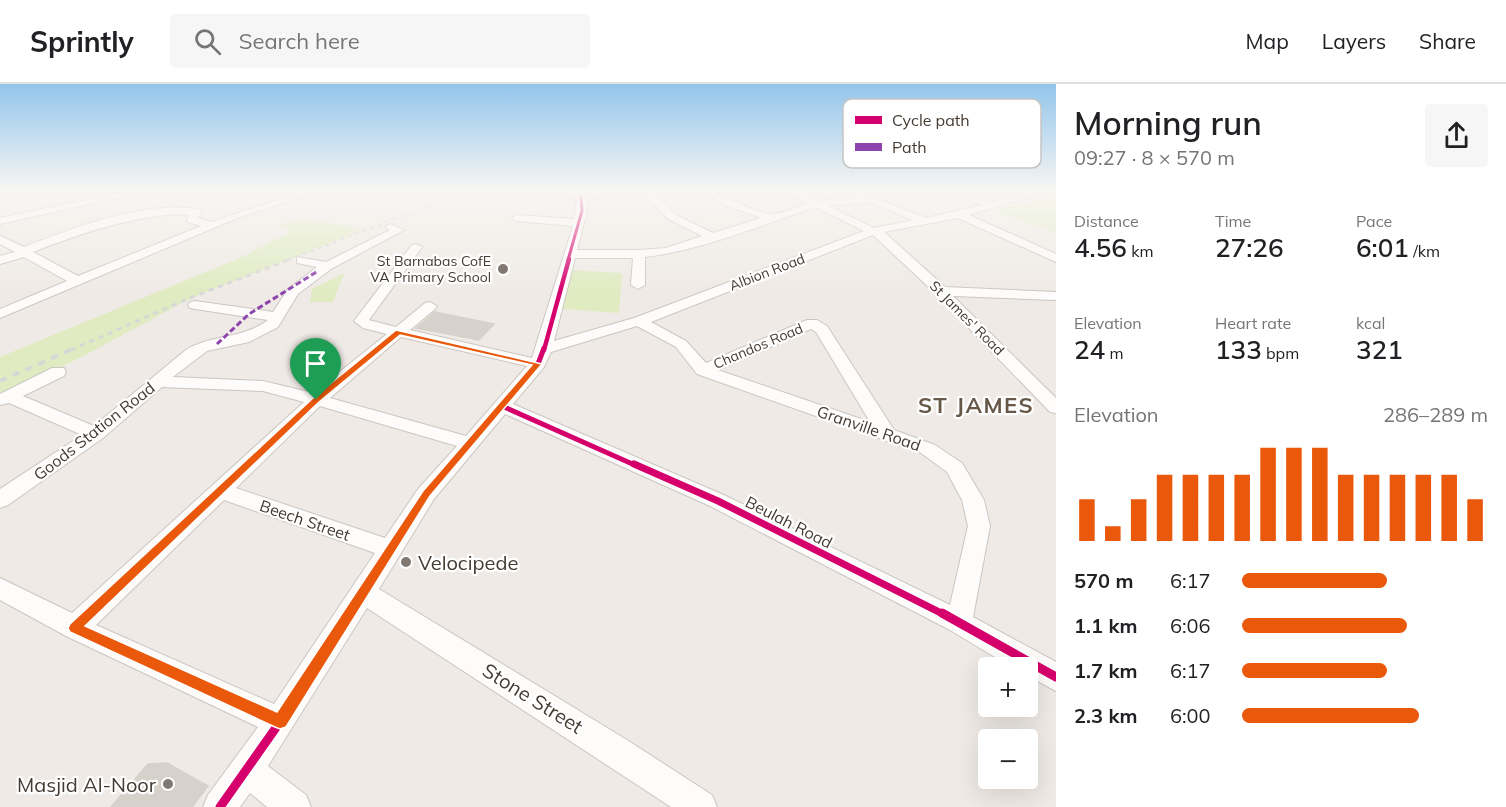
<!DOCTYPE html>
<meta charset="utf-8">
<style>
:root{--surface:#fff;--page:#f6f6f6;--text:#202124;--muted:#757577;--line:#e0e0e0;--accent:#ea580c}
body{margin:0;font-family:Mulish,sans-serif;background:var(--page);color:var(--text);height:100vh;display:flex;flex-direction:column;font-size:22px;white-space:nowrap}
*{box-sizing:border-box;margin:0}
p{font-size:20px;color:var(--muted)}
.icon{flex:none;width:33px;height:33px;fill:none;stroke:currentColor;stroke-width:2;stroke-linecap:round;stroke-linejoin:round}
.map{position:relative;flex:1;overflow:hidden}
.drawer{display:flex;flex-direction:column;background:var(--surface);width:450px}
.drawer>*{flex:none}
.buttons{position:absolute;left:978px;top:573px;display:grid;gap:12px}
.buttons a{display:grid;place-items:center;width:60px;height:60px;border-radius:6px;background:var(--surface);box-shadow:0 6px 24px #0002;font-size:30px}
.pin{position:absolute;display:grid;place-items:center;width:51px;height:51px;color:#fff;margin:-62px -26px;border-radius:50% 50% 50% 0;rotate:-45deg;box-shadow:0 0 6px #0007}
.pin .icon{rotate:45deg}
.round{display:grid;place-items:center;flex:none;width:63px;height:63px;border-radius:6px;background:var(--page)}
.summary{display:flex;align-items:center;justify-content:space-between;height:102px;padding:0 18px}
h1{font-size:33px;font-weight:600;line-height:45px}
.metrics{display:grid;grid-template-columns:repeat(3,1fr);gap:9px;height:102px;padding:6px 18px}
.metrics div{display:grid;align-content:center}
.metrics b{font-size:26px;font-weight:600}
.metrics small{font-size:16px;font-weight:400}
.metrics p{font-size:16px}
.chart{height:168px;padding:12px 18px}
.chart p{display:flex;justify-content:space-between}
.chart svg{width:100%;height:108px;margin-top:6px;stroke:var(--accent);stroke-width:6}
ul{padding:0 18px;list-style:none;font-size:20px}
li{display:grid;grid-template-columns:96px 72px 1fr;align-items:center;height:45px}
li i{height:15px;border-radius:8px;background:var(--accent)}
header{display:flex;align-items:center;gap:36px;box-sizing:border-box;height:84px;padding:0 30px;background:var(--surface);border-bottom:2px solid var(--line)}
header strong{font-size:28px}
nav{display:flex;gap:33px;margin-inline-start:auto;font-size:21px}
.search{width:420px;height:54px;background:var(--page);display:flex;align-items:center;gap:15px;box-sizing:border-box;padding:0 21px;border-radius:6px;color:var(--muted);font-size:22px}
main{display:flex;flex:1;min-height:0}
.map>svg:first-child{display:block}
</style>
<header>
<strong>Sprintly</strong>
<div class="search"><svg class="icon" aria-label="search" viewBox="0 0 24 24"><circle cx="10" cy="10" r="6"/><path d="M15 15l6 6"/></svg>Search here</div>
<nav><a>Map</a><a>Layers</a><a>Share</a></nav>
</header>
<main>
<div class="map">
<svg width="1056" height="723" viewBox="0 0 1056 723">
<rect width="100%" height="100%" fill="#efeae5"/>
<g fill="#e0ebc2">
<polygon points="1056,110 1056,148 992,127"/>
<polygon points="307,136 366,145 193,213 91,268 0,314 0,273 242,173 292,147 274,141"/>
<polygon points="572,186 622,189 619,229 563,225"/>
<polygon points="344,189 333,218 310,218 312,205"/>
</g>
<g fill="#d7d1cc" stroke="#d7d1cb" stroke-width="1.5">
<polygon points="435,228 494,240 479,256 416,244"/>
<polygon points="167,679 208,702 192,723 111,723 148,680"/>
</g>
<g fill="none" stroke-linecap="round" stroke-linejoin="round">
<g stroke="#cbc6c1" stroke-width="2">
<g id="minor">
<polygon points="2,106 26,106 3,110"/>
<polygon points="133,106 153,106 0,140 0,134"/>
<path d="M307,106H323L240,133L0,234V225L67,197L24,173L0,180V172L15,168L0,160V152L24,163C74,144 146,115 201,126L202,128L198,134L211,138ZM176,130L190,131L187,136L188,138L201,142L78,192L33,168C79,150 126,134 176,130Z"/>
<path d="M552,106H568L581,110L611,106H651L676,131L713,149L761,134L728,122L699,106C725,106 746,128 771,130C781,131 797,123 807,119L782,106H795L818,117L856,113L852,110L857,107L926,134L982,121L939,106H955L993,118L1036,106H1052L969,131L1056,170V178L958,134L884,148L945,203L1056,208V216L953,212L1056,314V329L1050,328L936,210L873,151L651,238L686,257L706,279L807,236H817L827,242L894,346L935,361L962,379L984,416L990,442L973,533L1056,578V607L1028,592V584H1013L950,546L710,422L505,330L434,415L379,505L627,656L712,711L717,723H671L367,524L268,682L306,711L311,723H267L250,709L240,723H203L208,711L258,643L66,552L0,516V494L72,529L304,318L263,307L162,303L103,354L8,421L0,424V405L82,351L9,319L0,321V310L52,284H64L66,288L64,292L23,312L94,342L187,265C214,250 242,255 268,236L195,225L190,224L188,221L190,218L195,217L273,228L288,205L317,183L297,179V173L326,178L390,146L385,143L390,140L404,146L331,185L298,210L278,243L249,258L207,267L173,293L263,297L313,309L387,250L363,244L354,237L412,161L416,160L422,163L369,236L396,243L425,219L430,218L437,222L435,225L410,246L532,274L573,142L517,137L512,134L517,131L574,135L577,115ZM640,106L668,135L702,152L666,164L639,166H577L587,127V115ZM868,118L913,136L874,144L828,122ZM815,123L864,147L634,234L554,257L575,174H633L631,201L638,205L645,201V173C700,167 762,141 815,123ZM637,242L676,263L697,290L921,369L947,388L962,416L968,442L950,521L726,412L513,320L544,283L551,268ZM811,245L816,248L870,338L718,286ZM401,253L527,282L466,352L330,314ZM320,322L457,362L418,405L385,454L236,404ZM224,416L375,469L274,620L96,541Z"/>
</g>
</g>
<use href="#minor" fill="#fdfcfb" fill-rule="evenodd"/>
<polyline stroke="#d8d7d7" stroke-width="2" stroke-dasharray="4 4" stroke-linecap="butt" points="288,176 470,106"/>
<polyline stroke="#d8d7d7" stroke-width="3" stroke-dasharray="5 5" stroke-linecap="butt" points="71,266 190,214 291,175"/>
<polyline stroke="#d8d7d7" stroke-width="4" stroke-dasharray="7 7" stroke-linecap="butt" points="0,297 75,264"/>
<polyline stroke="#8e44ad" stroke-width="3" stroke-dasharray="6 3" stroke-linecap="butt" points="217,260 249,230 318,187"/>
<g stroke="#fff" stroke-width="5">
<polyline id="cycleway-far4" points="568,176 582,127 581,113"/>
</g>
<g stroke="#fff" stroke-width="8">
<polyline id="cycleway-far3" points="544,266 569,175"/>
</g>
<g stroke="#fff" stroke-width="9">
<g id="cycleway-far2">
<polyline points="502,322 637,382"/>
<polyline points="451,382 538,280 544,264"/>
</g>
</g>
<g stroke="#fff" stroke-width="10">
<g id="cycleway-far1">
<polyline points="634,380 718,417 945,531"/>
<polyline points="349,531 426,410 452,380"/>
</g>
</g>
<g stroke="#fff" stroke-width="13">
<g id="cycleway">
<polyline points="942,529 1056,593"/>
<polyline points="220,723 280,638 350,529"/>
</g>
</g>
<use href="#cycleway-far4" stroke="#d6006c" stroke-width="3"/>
<use href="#cycleway-far3" stroke="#d6006c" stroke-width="4.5"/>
<use href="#cycleway-far2" stroke="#d6006c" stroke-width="5"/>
<use href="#cycleway-far1" stroke="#d6006c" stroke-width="7"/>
<use href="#cycleway" stroke="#d6006c" stroke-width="9"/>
</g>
<linearGradient id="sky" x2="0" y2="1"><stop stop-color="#92c5ec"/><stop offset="0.51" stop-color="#f8f6f3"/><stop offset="1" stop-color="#f8f6f3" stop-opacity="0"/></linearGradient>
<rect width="1056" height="208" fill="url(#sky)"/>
<path fill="#ea580c" stroke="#fff" stroke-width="1.5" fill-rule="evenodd" d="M396,246L542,280L430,412L286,643L280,645L275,643L70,548L68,544L70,540L313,314ZM400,251L532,281L423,407L277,628L85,542L319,318Z"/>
<g fill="#807871" stroke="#fff" stroke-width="2">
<circle cx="503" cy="185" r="6"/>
<circle cx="406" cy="478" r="6"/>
<circle cx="168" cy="700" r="6"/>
</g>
<g text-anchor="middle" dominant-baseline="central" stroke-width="4.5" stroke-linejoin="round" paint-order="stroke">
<g font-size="14" fill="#443b32" stroke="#fff" text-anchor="end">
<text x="491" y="177">St Barnabas CofE<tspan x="491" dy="16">VA Primary School</tspan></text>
</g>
<g font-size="14" fill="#443b32" stroke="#fff">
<text transform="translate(767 188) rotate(-21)">Albion Road</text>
<text transform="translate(967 234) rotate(45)">St James' Road</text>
<text transform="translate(758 262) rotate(-23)">Chandos Road</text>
</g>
<g font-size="16" fill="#443b32" stroke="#fff">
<text transform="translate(869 344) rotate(19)">Granville Road</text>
<text transform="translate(94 347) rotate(-38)">Goods Station Road</text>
<text transform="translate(305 436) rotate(19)">Beech Street</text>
<text transform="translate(789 438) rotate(27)">Beulah Road</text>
</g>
<g font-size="20" fill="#443b32" stroke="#fff" text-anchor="start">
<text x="418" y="478">Velocipede</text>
<text x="156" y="700" text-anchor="end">Masjid Al-Noor</text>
</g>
<g font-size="20" fill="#443b32" stroke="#fff">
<text transform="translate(533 614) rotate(32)">Stone Street</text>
</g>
<g font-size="22" font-weight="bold" letter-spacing="1.5" fill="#685848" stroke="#fff">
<text x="976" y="321">ST JAMES</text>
</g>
</g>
<rect x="843" y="15" width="198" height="69" rx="9" fill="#fff" stroke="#c7c4c2" stroke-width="1.5"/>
<rect x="855" y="32" width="27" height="8" fill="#d6006c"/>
<rect x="855" y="59" width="27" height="8" fill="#8e44ad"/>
<g font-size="16" fill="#443b32">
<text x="892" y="42">Cycle path</text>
<text x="892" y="69">Path</text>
</g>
</svg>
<div class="buttons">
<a>+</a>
<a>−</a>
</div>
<div class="pin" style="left:316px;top:316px;background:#1e9e55"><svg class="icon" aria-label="arrive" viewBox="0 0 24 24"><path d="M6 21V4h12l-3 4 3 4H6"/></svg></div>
</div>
<section class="drawer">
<div class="summary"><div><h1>Morning run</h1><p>09:27 · 8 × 570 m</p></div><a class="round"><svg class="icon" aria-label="share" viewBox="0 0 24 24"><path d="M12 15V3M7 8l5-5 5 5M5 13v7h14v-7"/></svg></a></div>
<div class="metrics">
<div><p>Distance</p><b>4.56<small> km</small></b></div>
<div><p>Time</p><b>27:26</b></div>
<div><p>Pace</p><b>6:01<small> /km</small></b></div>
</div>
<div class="metrics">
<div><p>Elevation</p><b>24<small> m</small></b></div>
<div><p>Heart rate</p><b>133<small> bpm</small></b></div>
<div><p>kcal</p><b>321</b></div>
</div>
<div class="chart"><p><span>Elevation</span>286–289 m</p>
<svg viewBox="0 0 160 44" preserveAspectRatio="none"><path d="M5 44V27M15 44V38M25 44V27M35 44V17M45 44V17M55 44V17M65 44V17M75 44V6M85 44V6M95 44V6M105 44V17M115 44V17M125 44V17M135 44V17M145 44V17M155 44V27"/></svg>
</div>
<ul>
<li><b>570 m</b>6:17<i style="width:59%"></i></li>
<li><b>1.1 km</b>6:06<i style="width:67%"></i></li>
<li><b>1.7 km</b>6:17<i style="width:59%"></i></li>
<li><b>2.3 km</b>6:00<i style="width:72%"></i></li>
</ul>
</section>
</main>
